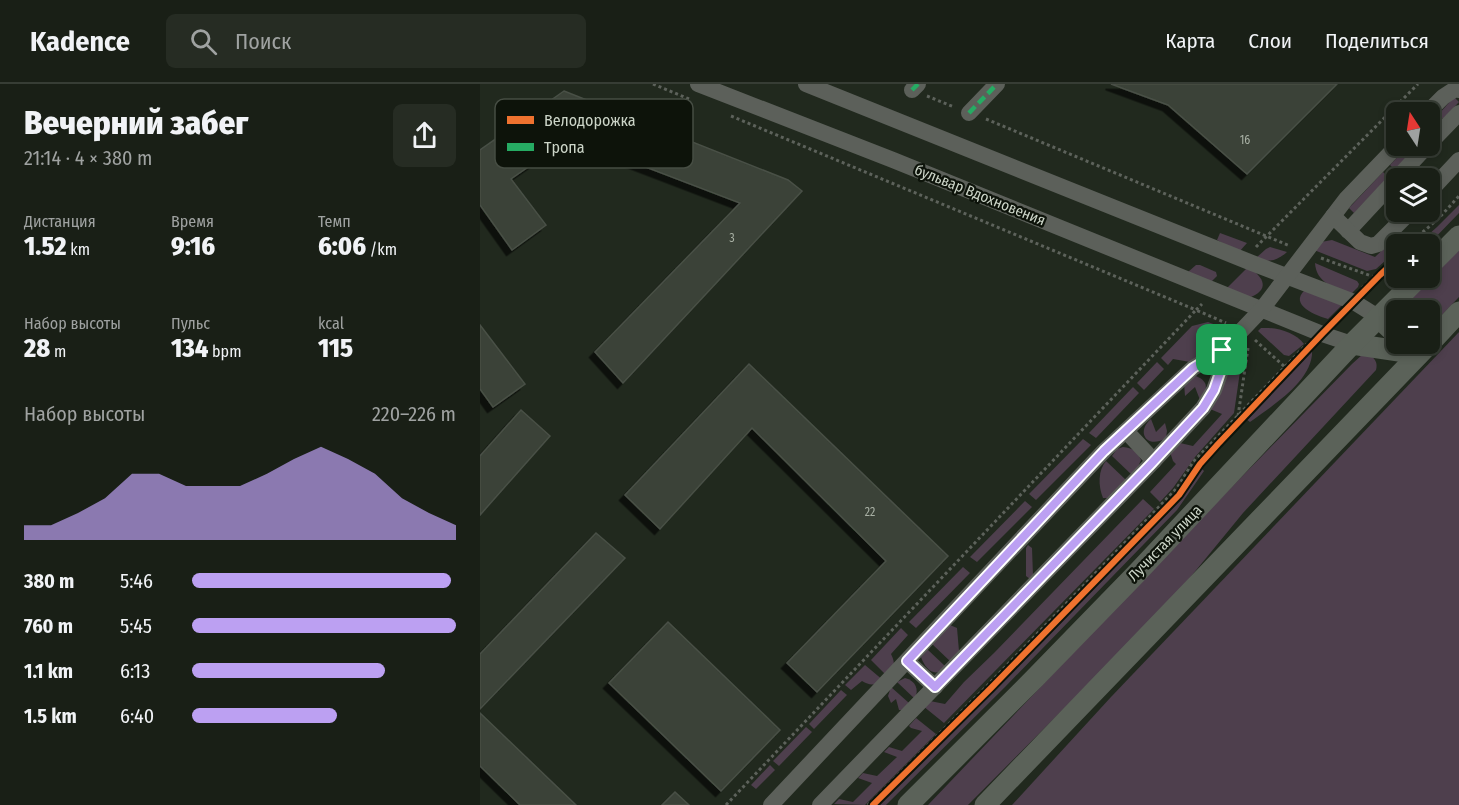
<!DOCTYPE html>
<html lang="ru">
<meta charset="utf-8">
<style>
:root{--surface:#191f16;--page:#262c23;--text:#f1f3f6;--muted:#9fa2a1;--line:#373d35;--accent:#bca0f2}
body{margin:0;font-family:"Fira Sans Condensed",sans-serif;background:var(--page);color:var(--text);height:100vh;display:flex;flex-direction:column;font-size:22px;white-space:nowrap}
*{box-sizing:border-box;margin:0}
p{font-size:20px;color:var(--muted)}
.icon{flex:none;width:33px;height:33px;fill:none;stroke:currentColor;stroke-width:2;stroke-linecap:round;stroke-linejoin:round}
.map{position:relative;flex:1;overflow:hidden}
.details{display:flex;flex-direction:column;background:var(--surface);width:480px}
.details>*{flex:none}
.needle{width:39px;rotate:348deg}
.buttons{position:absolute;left:906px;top:18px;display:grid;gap:12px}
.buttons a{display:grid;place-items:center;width:54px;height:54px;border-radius:9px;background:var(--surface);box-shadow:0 3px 9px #0003,0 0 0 2px var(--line);font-size:30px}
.pin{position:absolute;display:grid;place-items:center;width:51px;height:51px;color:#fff;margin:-26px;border-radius:12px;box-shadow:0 3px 9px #0006}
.round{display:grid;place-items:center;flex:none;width:63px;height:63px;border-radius:9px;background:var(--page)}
.head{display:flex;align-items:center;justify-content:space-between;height:102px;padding:0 24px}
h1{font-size:33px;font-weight:800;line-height:45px}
.stats{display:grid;grid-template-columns:repeat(3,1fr);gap:9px;height:102px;padding:6px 24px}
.stats div{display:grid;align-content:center}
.stats b{font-size:26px;font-weight:800}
.stats small{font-size:16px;font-weight:400}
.stats p{font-size:16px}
.chart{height:168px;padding:12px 24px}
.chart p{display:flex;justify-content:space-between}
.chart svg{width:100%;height:108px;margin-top:6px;fill:var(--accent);opacity:.7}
ul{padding:0 24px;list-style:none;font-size:20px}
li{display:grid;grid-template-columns:96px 72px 1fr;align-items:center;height:45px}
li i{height:15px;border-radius:8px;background:var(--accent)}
header{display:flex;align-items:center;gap:36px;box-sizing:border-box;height:84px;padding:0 30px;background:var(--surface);border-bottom:2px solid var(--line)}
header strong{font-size:28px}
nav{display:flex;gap:33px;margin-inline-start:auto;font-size:21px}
.search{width:420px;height:54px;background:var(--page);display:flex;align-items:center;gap:15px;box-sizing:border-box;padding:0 21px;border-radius:9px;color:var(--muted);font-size:22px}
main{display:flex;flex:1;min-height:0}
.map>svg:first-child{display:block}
</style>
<header>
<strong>Kadence</strong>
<div class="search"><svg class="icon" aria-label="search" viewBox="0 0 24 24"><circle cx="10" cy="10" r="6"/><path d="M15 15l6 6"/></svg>Поиск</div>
<nav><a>Карта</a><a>Слои</a><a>Поделиться</a></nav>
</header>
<main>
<section class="details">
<div class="head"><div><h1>Вечерний забег</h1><p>21:14 · 4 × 380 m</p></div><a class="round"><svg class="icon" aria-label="share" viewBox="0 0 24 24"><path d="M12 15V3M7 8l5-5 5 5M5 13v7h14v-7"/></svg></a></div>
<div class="stats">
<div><p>Дистанция</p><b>1.52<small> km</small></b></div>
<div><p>Время</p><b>9:16</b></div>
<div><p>Темп</p><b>6:06<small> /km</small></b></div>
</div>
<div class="stats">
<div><p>Набор высоты</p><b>28<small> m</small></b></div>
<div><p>Пульс</p><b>134<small> bpm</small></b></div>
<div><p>kcal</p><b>115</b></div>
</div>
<div class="chart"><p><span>Набор высоты</span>220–226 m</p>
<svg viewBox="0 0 160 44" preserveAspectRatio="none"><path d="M0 44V38L10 38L20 33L30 27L40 17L50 17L60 22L70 22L80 22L90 17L100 11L110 6L120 11L130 17L140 27L150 33L160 38V44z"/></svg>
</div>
<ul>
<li><b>380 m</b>5:46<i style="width:98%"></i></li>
<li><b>760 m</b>5:45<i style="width:100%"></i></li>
<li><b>1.1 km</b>6:13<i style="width:73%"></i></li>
<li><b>1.5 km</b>6:40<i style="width:55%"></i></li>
</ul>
</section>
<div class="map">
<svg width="979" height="721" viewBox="0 0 979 721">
<defs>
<filter id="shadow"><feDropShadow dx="-5.5" dy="5.5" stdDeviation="0" flood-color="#0009"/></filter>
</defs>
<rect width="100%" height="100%" fill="#21291e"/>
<g fill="#4e3f4d">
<polygon points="974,13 979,18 963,35 958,31"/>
<polygon points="928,62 938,62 915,86 910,81"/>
<polygon points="903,88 908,93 874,129 869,124"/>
<polygon points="979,121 979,129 949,160 938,160 957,143"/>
<polygon points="740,149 767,159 759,168 737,156"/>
<polygon points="921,154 930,155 924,160 916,160 916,167 896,185 887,187 834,166 841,158 852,156 895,173 913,156"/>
<path d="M790,163L807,168C797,177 788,179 776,174L786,165Z"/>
<polygon points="979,163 979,213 957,236 950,230 950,226 946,226 931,213"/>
<path d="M835,179L877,197L879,200L878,203L871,210C855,204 836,199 835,179Z"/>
<polygon points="716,181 720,181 736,188 737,192 731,198 708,188"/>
<path d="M768,183C781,191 792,204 771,213L746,205Z"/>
<path d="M825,206L863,220L848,235C837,232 808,221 825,206Z"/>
<polygon points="728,238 749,246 745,254 734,265 710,278 693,275 688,281 681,274 712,242"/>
<path d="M781,244C796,243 815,248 824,260L809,272L804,271L778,247Z"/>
<polygon points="979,248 979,721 532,721 631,613"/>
<polygon points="765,253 754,329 715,373 693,404 680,418 670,408 696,380 693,377 690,368 700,359 713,362 742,330 730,325 751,274"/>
<path d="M832,264C835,296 793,321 770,338L766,335Z"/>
<path d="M888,269C895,275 898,278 896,286L763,429L690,518L488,721H448L738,417L872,280L883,270Z"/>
<polygon points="677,278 684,285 664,306 657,299"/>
<path d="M716,292C730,298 727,306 720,316L715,303L705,312L704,299Z"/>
<polygon points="653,303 659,309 616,354 609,349"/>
<path d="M671,335L676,348L685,339L687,347L686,354C666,366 656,347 671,335Z"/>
<polygon points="603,355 611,361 556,416 549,410"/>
<path d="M643,363C653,364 657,367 661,376L658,383L652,391L632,372L637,365Z"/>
<path d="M626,377L646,396L628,414H623C618,402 618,386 626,377Z"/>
<polygon points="720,383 724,387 697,426 525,603 406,721 399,721 533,586 700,414"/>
<polygon points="663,415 674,425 464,639 443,622 450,617 465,620 484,598 514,569"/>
<polygon points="545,417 552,423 497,478 490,473"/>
<polygon points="548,461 552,464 553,492 550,495 546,492 546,464"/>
<polygon points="483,483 490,489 436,544 429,538"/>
<polygon points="470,541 477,544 479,567 472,579 451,559"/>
<path d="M421,544L428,551L411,570C416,580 414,584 408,593L391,576Z"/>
<path d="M447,565L466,583C455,595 445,585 441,573Z"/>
<path d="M385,581L404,597C395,601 390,602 382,597L371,606L365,601Z"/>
<path d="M425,594C436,597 439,605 435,615L417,598Z"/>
<polygon points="411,603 429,619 423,626 419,626 416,615 411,619 408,612"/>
<polygon points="361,606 367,611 334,645 329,640"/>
<polygon points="436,634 456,650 385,721 354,720 359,715 373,718 392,699 378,694 383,689 397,692 417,673 404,668 409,663 422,667 442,647 431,644 429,642"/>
<polygon points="326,643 332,648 299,682 293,677"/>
<polygon points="290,681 295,686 276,705 271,701"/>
</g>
<g fill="#3a4237" stroke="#495046" stroke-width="1.5" filter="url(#shadow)">
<polygon points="631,0 857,0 767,90 688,21"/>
<polygon points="84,7 308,96 322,107 143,299 115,268 260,119 90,54 31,95 66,141 32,166 0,121 0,66"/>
<polygon points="0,241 45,300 13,323 0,305"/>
<polygon points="269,280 468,472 337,608 307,579 406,477 272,344 180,445 145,411"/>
<polygon points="41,326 70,352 0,431 0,372"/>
<polygon points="116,449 145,474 0,625 0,570"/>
<polygon points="188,538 300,646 241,707 129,599"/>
<polygon points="0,629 96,721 40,721 0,682"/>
<polygon points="195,708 209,721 182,721"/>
</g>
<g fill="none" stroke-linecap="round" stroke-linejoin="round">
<g stroke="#5d625b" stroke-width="3" stroke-dasharray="3 3" stroke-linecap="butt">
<polyline points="173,0 209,15"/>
<polyline points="447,12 474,23"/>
<polyline points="251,32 716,226 722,220"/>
<polyline points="506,35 810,162"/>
<polyline points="929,160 959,134 979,112"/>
<polyline points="776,163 938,0"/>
<polyline points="841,174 894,193"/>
<polyline points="882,204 916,172"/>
<polyline points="775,256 805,283"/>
<polyline points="758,332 768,264"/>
<polyline points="246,721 716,226 746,239"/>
<polyline points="388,721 505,604 631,473 697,404 713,378 827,260"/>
</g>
<g stroke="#5c605a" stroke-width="16">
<polyline points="218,0 413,76 842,250 872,260"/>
<polyline points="326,0 772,179 874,218 898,233"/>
<polyline points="432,6 438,0"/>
<polyline points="948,28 963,13 975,5 979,6"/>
<polyline points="489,29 517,0"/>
<polyline points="950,59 979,29"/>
<polyline points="950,107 979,76"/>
<polyline points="853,132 866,115 917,62"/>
<polyline points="868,147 947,62"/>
<polyline points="646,347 674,377"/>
<polyline points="427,577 455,603"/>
<polyline points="291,721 624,367 713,284 743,266 782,225 853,132 880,158 891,162 898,160 930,128"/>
<polyline points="340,721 670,381 723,324 734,306 743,281 743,266"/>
</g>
<g stroke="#5b6259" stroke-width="21">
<polyline points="950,181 979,152"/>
<polyline points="898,233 916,250"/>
<polyline points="950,259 979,228"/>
<polyline points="872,260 939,270"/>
<polyline points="428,721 555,594 656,490 872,260 938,194"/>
<polyline points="505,721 949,260"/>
</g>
<g stroke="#26ab63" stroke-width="4.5" stroke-dasharray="9 4.5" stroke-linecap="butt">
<polyline points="432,6 438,0"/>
<polyline points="489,29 517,0"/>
</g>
<g stroke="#0d130a" stroke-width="10">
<polyline id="cycleway" points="393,721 511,604 699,411 720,380 738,360 842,250 900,191 916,176"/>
</g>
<use href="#cycleway" stroke="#ef722f" stroke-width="6"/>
</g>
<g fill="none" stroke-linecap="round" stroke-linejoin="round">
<g stroke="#fff" stroke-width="12">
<polygon id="route" points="742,266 743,280 734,306 723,324 670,381 455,603 427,577 624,367 713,284"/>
</g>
<use href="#route" stroke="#bca0f2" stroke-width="8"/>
</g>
<g text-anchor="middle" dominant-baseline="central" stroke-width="4.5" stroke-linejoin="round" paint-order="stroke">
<g font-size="12" fill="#a8b0a4">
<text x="765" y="56">16</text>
<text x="252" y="154">3</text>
<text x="390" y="428">22</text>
</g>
<g font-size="15" fill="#ccd5c8" stroke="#0d130a">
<text transform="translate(500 111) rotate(22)">бульвар Вдохновения</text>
<text transform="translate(685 459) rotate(-46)">Лучистая улица</text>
</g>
</g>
<rect x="15" y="15" width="198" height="69" rx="9" fill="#0d130a" stroke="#464d43" stroke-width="1.5"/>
<rect x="27" y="32" width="27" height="8" fill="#ef722f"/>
<rect x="27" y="59" width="27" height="8" fill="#26ab63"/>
<g font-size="16" fill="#ccd5c8">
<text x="64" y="42">Велодорожка</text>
<text x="64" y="69">Тропа</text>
</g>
</svg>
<div class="buttons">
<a><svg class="needle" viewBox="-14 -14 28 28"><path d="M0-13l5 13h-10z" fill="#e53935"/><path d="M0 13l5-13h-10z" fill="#9fa2a1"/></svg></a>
<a><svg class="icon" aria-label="layers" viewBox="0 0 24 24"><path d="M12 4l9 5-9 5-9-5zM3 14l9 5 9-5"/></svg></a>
<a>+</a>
<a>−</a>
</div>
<div class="pin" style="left:742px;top:266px;background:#1e9e55"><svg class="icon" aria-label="arrive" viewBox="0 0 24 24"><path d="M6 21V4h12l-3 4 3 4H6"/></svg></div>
</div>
</main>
